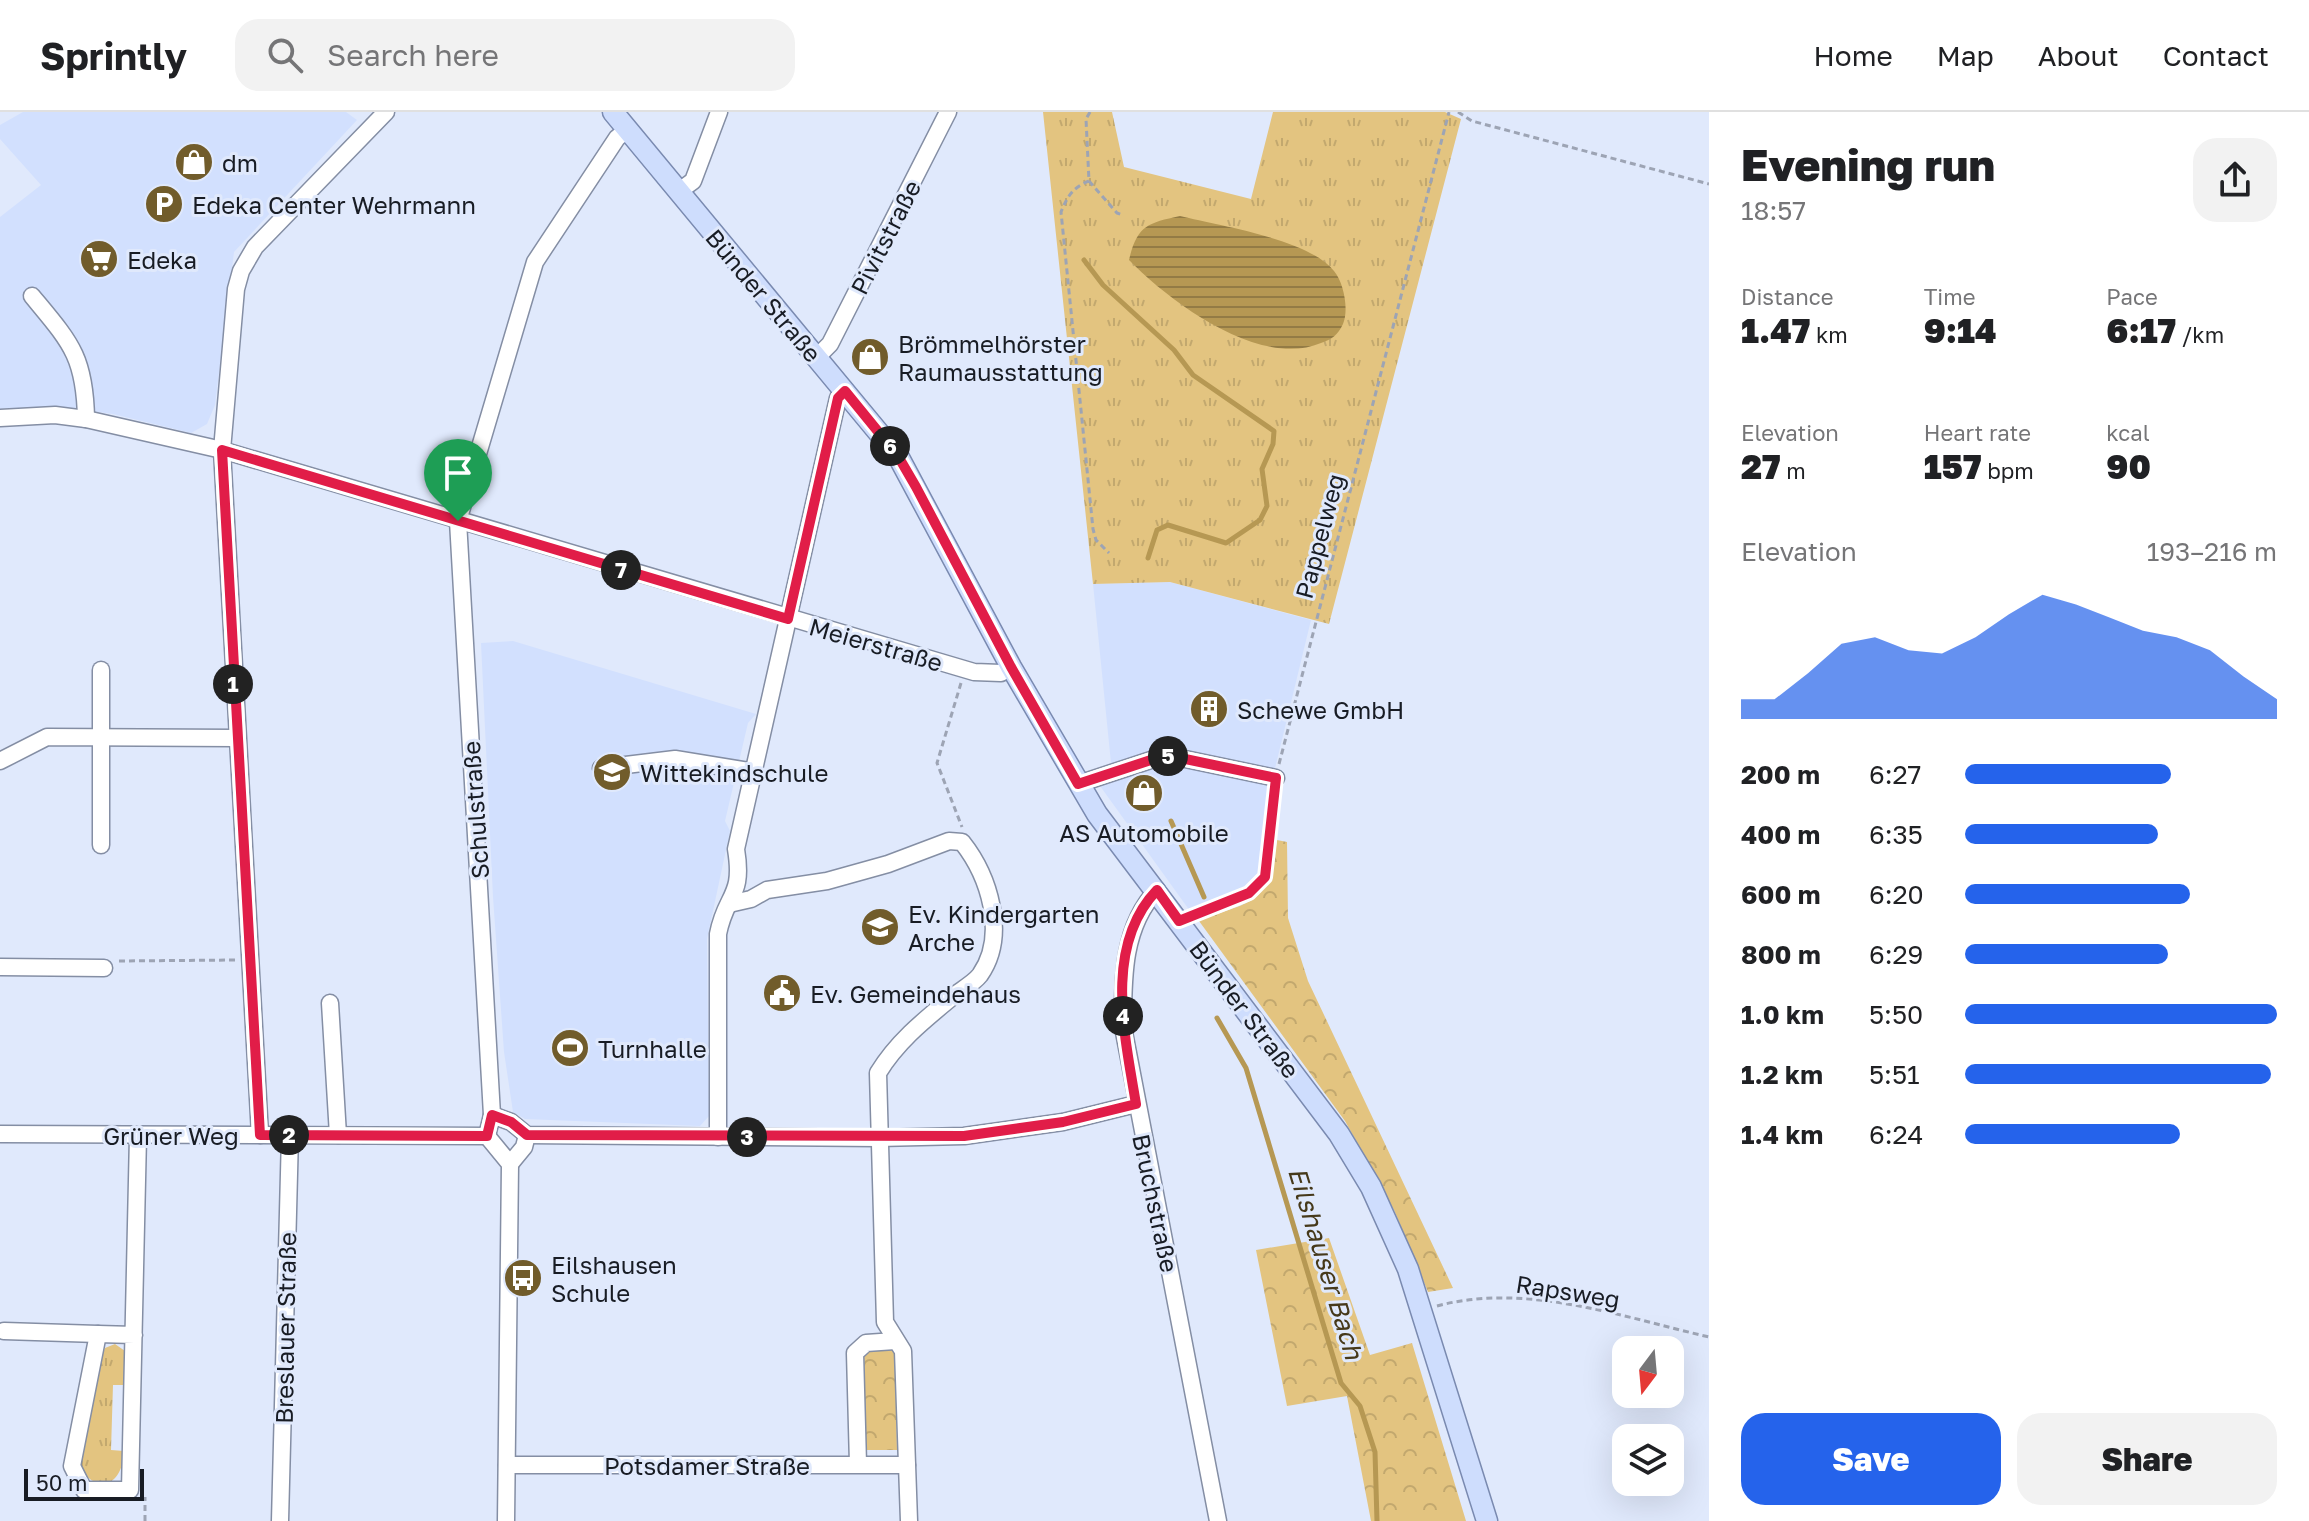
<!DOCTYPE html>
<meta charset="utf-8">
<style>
:root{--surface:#fff;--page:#f2f2f2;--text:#202124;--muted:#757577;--line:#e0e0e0;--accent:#2563eb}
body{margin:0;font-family:"Golos Text",sans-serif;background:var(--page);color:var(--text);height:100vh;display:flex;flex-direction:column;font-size:30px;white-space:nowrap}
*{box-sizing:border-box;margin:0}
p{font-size:26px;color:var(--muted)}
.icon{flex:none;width:44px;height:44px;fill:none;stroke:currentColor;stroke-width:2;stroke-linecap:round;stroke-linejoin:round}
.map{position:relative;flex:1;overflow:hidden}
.drawer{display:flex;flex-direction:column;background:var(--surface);width:600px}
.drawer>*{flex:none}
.needle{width:52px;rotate:196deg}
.controls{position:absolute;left:1612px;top:1224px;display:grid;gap:16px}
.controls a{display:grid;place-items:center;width:72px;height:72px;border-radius:16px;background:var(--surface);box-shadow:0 8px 32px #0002;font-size:40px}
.scale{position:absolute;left:24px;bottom:20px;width:120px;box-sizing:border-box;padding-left:8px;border:4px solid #181c24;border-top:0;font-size:22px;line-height:28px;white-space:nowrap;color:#181c24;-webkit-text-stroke:6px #e0e9fc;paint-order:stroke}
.pin{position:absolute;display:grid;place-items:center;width:68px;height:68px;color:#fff;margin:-82px -34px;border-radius:50% 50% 50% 0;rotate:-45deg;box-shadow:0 0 8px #0007}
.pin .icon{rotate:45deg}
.km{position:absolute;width:40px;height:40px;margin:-20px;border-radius:50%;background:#222;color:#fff;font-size:22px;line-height:40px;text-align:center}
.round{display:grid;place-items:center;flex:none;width:84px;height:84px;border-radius:24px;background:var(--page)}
.headline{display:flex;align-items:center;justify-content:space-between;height:136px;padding:0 32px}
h1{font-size:44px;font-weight:800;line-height:60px}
.stats{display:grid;grid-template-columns:repeat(3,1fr);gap:12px;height:136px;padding:8px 32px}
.stats div{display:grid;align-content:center}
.stats b{font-size:34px;font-weight:800}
.stats small{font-size:22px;font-weight:400}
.stats p{font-size:22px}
.chart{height:224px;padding:16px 32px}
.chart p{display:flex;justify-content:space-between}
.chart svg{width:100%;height:144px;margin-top:8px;fill:var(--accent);opacity:.7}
.cta{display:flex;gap:16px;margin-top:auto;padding:16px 32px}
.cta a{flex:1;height:92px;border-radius:24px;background:var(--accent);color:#fff;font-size:32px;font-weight:800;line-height:92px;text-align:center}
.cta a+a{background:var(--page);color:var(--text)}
ul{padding:0 32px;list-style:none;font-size:26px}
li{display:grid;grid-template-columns:128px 96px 1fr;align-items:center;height:60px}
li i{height:20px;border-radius:10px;background:var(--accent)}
header{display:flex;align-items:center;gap:48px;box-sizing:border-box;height:112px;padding:0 40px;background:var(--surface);border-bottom:2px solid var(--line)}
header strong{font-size:38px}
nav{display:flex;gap:44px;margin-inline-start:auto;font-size:28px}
.search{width:560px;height:72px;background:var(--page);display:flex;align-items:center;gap:20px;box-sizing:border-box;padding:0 28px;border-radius:24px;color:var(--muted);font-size:30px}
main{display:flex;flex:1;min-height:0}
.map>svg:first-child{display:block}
</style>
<header>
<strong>Sprintly</strong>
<div class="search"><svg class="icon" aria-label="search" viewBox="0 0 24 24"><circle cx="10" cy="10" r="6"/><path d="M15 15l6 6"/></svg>Search here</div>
<nav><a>Home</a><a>Map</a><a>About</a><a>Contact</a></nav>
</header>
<main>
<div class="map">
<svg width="1709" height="1409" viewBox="0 0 1709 1409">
<defs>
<pattern id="grass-tufts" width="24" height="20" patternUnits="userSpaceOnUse" patternTransform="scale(2)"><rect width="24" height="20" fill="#e3c480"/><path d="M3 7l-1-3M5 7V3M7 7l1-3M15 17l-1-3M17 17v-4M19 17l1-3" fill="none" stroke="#c2a86e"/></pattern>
<pattern id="forest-crowns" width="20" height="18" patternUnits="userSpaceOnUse" patternTransform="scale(2)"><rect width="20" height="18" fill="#e3c480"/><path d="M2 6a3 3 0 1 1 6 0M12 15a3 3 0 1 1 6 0" fill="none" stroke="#c2a86e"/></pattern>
<pattern id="water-rules" width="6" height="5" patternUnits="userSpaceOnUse" patternTransform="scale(2)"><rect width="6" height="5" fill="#b69853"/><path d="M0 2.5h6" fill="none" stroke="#937b45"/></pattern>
</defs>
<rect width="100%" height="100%" fill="#e0e9fc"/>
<g fill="#d2e0fe">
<polygon points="23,0 346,0 357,8 234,140 215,293 207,312 191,321 113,302 61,295 0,298 0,105 41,73 0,27 0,13"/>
<polygon points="1170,470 1311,508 1270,677 1262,763 1245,777 1190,799 1090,660 1111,651 1093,472"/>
<polygon points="513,529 756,602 748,611 725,709 730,719 707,827 709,1004 700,1014 525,1007 513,1000 504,940 493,785 481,531"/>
</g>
<g fill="url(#grass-tufts)">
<polygon points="1043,0 1112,0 1124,55 1251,87 1273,0 1445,0 1461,7 1329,512 1170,470 1093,472"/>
<path d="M115,1232L125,1239L126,1273H113L111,1338L124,1339C123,1372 99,1385 79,1355L101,1246L105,1236Z"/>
</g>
<g fill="url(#forest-crowns)">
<path d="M1277,728L1287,730L1288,806L1308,869L1453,1176L1428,1180L1394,1098L1345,1009L1199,809C1257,786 1267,795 1277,728Z"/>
<polygon points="1329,1126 1370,1243 1412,1231 1466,1409 1371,1409 1347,1284 1287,1294 1256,1138"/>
<polygon points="895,1237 897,1338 866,1338 864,1238"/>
</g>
<path fill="url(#water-rules)" d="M1180,104C1220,114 1309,127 1334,159C1344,171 1349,198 1343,212C1338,223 1332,227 1321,231C1260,257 1170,190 1129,148C1137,114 1147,111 1180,104Z"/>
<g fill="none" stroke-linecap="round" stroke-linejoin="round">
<g stroke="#b69853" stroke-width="5">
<polyline points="1084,148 1103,173 1174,238 1193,263 1274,319 1273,332 1262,357 1267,394 1260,408 1226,431 1168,413 1157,418 1148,446"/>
<polyline points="1171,709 1204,785"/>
<polyline points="1217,906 1246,956 1341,1271 1360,1294 1375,1340 1377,1409"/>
</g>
<g stroke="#848ea4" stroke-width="19">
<g id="minor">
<polyline points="678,80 693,69 719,0"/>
<path d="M32,184C70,230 85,244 86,307"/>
<polyline points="817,245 830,232 948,0"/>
<polyline points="0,306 55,303 86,307 222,338 974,560 1001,561 1011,555"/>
<polyline points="0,649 47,625 236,626"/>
<polyline points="601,656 675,647 755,660"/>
<polyline points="1078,672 1166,643 1276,666"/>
<polyline points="101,733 101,558"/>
<path d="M1157,778C1122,815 1123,868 1123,915L1218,1409"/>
<path d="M729,792L751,787L767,778L827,769L888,752L949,729L962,730C989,764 1008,823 980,863C973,872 959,879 951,886C923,909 897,930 878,961L885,1210L903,1239L909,1409"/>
<polyline points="0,855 104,856"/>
<polyline points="330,891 338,1023"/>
<polyline points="492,1003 511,1010 527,1023 878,1026 964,1024 1063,1010 1136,992"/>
<polyline points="0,1022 487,1024"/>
<polyline points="260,1023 222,338 236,177 241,159 255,135 386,0"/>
<polyline points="487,1024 492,1003 458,409 535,150 617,26 627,18"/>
<polyline points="487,1024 510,1052 506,1409"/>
<path d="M718,1025V822C726,781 744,786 736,737L838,286L845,279"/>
<polyline points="510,1052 524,1035 527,1023"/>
<polyline points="4,1219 98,1222"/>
<polyline points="134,1223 98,1222 72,1354 84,1378 130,1378 138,1024"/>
<polyline points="858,1352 855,1241 866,1231 895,1229"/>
<polyline points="507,1353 907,1353"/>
<polyline points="280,1409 290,1023"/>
</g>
</g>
<g stroke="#7a8ab0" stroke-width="23">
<polyline id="major" points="613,0 898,344 1011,555 1097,702 1339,1022 1371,1075 1408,1157 1487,1409"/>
</g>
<g stroke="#9da4b4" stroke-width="3" stroke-dasharray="6 4" stroke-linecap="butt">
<polyline points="1090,0 1086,7 1089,69 1117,101 1123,103"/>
<polyline points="1458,0 1472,9 1709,72"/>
<path d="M1089,69C1073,75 1067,85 1061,100L1093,417L1096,428L1109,441"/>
<polyline points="961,571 937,651 962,715"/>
<polyline points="1279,652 1449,0"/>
<polyline points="1194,803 1249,781 1265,765 1274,679"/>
<polyline points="119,849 235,848"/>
<path d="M1437,1194C1526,1170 1622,1205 1709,1225"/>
<polyline points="145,1409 145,1385"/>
</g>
<use href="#minor" stroke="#fff" stroke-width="16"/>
<use href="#major" stroke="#ceddfd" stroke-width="20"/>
</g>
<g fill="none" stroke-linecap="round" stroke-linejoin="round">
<g stroke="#fff" stroke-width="16">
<path id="route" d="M845,279L898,344L916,375L1011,555L1078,672L1166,643L1276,666L1265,765L1249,781L1179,809L1157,778C1103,834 1125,925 1136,992L1063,1010L964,1024L527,1023L511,1010L492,1003L487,1024L260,1023L222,338L788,507L838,286Z"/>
</g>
<use href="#route" stroke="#e11d48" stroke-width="10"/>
</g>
<defs>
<g id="shop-disc" transform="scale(2)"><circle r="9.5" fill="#715c2b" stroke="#e0e9fc"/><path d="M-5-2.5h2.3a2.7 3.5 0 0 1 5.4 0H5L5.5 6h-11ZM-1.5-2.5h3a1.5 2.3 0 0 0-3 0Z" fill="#fff"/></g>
<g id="parking-disc" transform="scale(2)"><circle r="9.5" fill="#715c2b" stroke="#e0e9fc"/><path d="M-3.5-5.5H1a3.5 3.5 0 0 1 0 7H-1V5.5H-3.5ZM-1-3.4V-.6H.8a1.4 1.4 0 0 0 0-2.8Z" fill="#fff"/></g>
<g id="supermarket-disc" transform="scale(2)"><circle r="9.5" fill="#715c2b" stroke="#e0e9fc"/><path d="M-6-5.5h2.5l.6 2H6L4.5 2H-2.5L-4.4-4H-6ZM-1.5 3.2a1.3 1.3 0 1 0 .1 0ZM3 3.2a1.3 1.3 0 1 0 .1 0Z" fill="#fff"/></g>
<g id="building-disc" transform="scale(2)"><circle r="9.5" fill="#715c2b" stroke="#e0e9fc"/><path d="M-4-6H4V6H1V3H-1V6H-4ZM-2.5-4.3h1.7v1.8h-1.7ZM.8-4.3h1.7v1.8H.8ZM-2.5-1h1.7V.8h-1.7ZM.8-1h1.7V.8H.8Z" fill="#fff"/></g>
<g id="school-disc" transform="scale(2)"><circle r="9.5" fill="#715c2b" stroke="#e0e9fc"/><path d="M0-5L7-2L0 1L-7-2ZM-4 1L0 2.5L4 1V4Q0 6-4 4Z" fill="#fff"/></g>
<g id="civic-disc" transform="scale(2)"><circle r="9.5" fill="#715c2b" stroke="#e0e9fc"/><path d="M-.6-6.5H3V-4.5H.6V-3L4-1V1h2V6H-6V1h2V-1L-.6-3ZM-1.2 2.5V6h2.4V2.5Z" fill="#fff"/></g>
<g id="stadium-disc" transform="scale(2)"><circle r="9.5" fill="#715c2b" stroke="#e0e9fc"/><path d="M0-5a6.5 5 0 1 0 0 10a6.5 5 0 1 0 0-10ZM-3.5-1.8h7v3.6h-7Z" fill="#fff"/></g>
<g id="bus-disc" transform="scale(2)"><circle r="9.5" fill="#715c2b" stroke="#e0e9fc"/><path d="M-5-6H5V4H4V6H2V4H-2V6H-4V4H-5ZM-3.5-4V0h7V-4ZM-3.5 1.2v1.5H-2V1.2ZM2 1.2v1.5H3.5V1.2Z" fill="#fff"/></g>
</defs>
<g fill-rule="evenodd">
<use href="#shop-disc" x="194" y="50"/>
<use href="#parking-disc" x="164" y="92"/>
<use href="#supermarket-disc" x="99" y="147"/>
<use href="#shop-disc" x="870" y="245"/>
<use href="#building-disc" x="1209" y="597"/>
<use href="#school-disc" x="612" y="660"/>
<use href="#shop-disc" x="1144" y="681"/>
<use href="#school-disc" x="880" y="815"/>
<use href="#civic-disc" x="782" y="881"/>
<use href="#stadium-disc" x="570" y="936"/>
<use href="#bus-disc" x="523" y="1166"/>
</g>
<g text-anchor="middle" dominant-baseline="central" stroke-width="6" stroke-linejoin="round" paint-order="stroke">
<g font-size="24" fill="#181c24" stroke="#e0e9fc" text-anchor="start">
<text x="222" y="50">dm</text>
<text x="192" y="92">Edeka Center Wehrmann</text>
<text x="127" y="147">Edeka</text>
<text x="898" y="231">Brömmelhörster<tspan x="898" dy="28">Raumausstattung</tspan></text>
<text x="1237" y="597">Schewe GmbH</text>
<text x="640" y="660">Wittekindschule</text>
<text x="1144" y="720" text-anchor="middle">AS Automobile</text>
<text x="908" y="801">Ev. Kindergarten<tspan x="908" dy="28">Arche</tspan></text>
<text x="810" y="881">Ev. Gemeindehaus</text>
<text x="598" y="936">Turnhalle</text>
<text x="551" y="1152">Eilshausen<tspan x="551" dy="28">Schule</tspan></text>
</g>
<g font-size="24" fill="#181c24" stroke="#e0e9fc">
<text transform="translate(885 125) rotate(-63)">Pivitstraße</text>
<text transform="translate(764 183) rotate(50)">Bünder Straße</text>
<text transform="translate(1319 424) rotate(-75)">Pappelweg</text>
<text transform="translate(876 532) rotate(16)">Meierstraße</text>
<text transform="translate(475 698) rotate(-94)">Schulstraße</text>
<text transform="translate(1245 897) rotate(53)">Bünder Straße</text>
<text x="171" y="1023">Grüner Weg</text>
<text transform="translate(1156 1091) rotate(78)">Bruchstraße</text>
<text transform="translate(1568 1179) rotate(9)">Rapsweg</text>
<text transform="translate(285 1216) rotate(-89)">Breslauer Straße</text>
<text x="707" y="1353">Potsdamer Straße</text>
</g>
<g font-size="26" font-style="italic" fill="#46391a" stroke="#e0e9fc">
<text transform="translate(1326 1151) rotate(73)">Eilshauser Bach</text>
</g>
</g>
</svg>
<div class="controls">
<a><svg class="needle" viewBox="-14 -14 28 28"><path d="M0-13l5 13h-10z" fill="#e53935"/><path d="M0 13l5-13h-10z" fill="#757577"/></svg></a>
<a><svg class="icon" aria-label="layers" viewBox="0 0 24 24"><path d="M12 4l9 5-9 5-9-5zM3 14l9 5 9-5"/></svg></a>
</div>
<div class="scale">50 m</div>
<div class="pin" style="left:458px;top:409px;background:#1e9e55"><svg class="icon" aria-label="arrive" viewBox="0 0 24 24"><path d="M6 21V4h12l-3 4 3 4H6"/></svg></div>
<b class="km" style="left:233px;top:572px">1</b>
<b class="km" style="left:289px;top:1023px">2</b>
<b class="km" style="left:747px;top:1025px">3</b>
<b class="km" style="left:1123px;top:904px">4</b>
<b class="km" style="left:1168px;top:644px">5</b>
<b class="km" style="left:890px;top:334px">6</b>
<b class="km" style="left:621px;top:458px">7</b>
</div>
<section class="drawer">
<div class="headline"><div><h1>Evening run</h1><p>18:57</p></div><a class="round"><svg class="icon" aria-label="share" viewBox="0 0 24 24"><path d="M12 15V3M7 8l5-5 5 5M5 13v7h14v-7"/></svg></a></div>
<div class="stats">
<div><p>Distance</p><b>1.47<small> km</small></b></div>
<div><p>Time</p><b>9:14</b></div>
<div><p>Pace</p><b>6:17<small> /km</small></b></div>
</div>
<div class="stats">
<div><p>Elevation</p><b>27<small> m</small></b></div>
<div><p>Heart rate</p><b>157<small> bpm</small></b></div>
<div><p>kcal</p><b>90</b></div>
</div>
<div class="chart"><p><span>Elevation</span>193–216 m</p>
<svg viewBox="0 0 160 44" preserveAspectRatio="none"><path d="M0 44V38L10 38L20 30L30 21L40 19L50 23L60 24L70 19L80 12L90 6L100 9L110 13L120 17L130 19L140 23L150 31L160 38V44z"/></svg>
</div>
<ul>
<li><b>200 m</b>6:27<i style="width:66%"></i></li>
<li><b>400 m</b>6:35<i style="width:62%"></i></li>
<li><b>600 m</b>6:20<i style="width:72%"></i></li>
<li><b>800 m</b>6:29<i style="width:65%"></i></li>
<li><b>1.0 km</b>5:50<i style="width:100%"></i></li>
<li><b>1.2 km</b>5:51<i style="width:98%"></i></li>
<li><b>1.4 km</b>6:24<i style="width:69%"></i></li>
</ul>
<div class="cta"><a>Save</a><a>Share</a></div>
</section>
</main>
